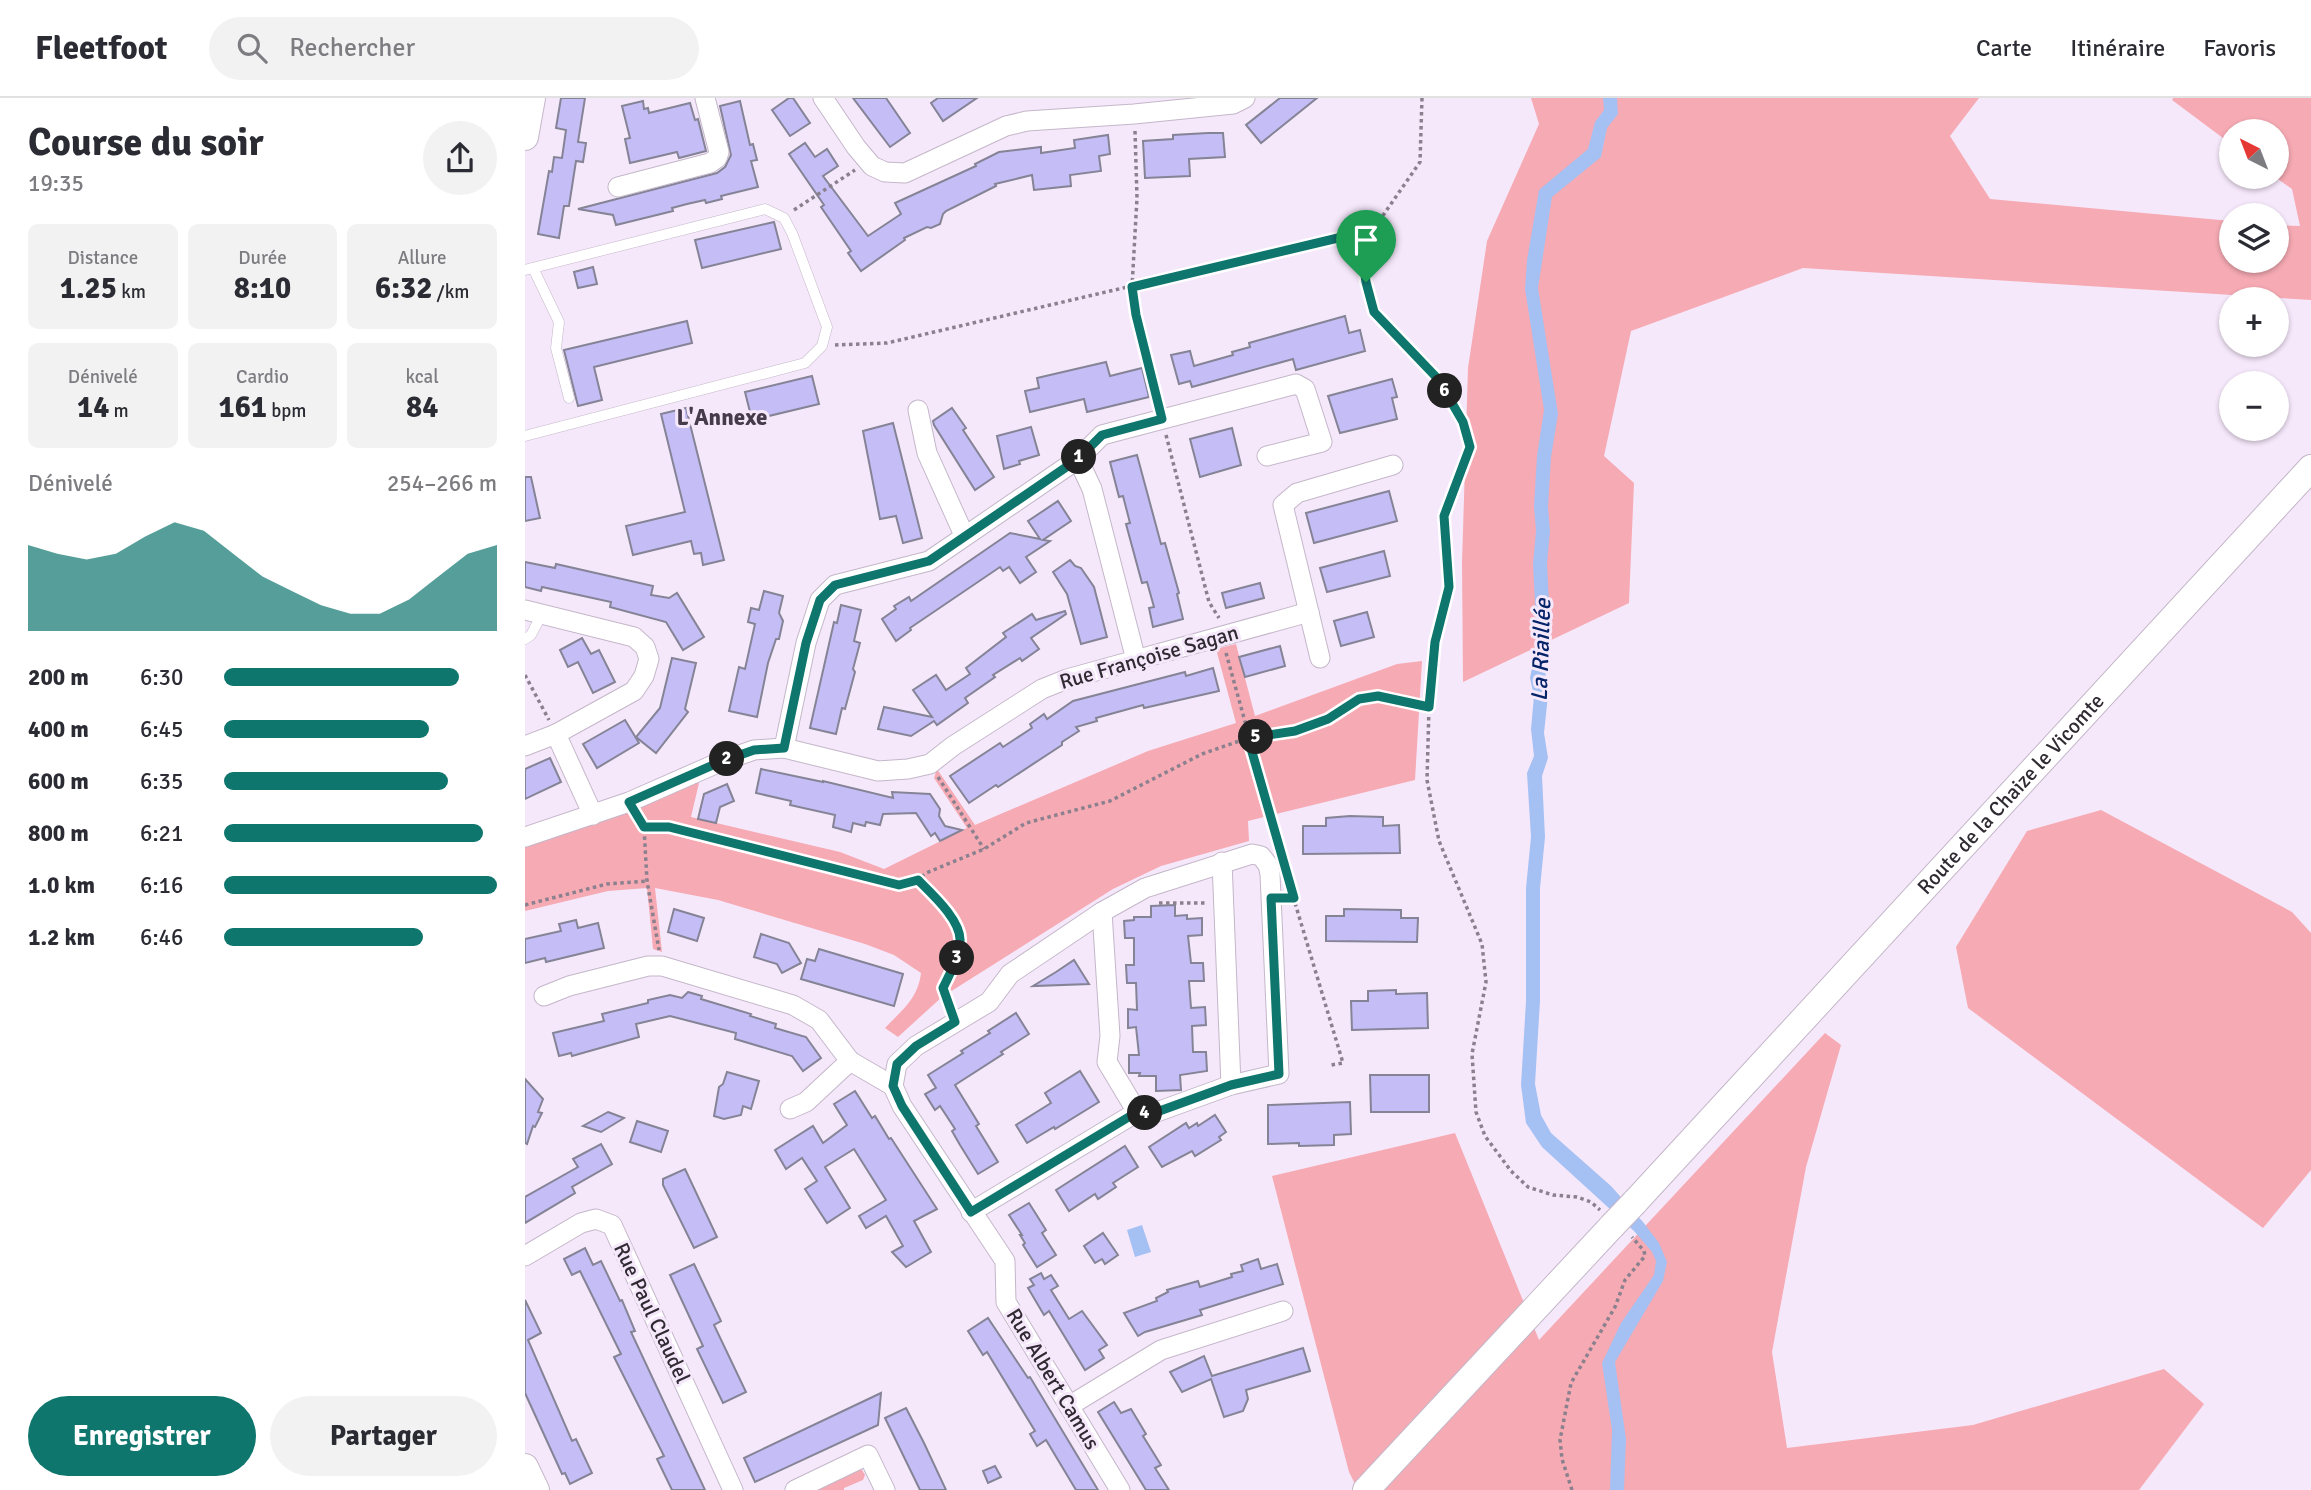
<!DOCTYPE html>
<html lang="fr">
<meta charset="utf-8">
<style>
:root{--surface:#fff;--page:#f2f2f3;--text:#2b2b33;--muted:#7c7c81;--line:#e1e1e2;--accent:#0f766e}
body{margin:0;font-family:Signika,sans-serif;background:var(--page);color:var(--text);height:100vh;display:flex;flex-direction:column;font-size:26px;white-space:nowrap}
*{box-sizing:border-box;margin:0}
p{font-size:23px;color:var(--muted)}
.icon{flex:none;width:38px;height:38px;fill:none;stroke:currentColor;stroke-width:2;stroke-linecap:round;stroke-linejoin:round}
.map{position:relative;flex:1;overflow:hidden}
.drawer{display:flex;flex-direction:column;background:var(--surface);width:525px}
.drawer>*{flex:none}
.needle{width:46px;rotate:318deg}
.controls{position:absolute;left:1694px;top:21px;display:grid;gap:14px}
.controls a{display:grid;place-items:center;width:70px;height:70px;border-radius:50%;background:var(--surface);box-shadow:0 2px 5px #0004;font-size:35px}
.pin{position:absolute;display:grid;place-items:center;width:60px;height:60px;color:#fff;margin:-72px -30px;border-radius:50% 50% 50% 0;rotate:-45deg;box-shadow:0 0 7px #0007}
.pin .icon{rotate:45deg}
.km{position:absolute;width:35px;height:35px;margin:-18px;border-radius:50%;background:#222;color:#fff;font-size:19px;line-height:35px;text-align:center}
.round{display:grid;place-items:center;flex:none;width:74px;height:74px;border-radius:37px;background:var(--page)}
.headline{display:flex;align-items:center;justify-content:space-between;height:119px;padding:0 28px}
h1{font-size:38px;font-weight:800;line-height:52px}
.figures{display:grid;grid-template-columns:repeat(3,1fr);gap:10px;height:119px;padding:7px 28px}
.figures div{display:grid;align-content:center;border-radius:10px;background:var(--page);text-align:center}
.figures b{font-size:30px;font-weight:800}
.figures small{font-size:19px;font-weight:400}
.figures p{font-size:19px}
.chart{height:196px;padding:14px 28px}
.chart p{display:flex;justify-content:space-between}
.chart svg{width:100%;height:126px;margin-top:7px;fill:var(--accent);opacity:.7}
.action{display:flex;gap:14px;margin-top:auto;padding:14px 28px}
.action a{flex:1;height:80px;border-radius:42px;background:var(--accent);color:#fff;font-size:28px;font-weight:800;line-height:80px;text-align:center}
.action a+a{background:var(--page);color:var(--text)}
ul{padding:0 28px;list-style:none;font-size:23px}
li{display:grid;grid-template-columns:112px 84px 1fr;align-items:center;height:52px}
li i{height:18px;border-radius:9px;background:var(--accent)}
header{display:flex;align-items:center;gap:42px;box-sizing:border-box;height:98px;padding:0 35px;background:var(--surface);border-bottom:2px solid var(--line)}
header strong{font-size:33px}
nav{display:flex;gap:38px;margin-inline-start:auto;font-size:24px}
.search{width:490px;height:63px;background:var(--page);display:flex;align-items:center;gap:18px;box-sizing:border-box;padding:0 24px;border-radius:38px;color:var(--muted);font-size:26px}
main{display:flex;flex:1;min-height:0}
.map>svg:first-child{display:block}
</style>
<header>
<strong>Fleetfoot</strong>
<div class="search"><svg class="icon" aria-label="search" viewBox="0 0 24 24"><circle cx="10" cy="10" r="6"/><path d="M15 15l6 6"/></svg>Rechercher</div>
<nav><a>Carte</a><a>Itinéraire</a><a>Favoris</a></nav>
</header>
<main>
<section class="drawer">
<div class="headline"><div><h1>Course du soir</h1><p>19:35</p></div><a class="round"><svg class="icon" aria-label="share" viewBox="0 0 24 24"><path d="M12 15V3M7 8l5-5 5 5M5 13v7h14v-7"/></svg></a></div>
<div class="figures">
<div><p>Distance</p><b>1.25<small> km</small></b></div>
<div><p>Durée</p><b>8:10</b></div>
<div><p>Allure</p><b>6:32<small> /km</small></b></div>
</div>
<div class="figures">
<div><p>Dénivelé</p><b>14<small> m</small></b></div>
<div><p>Cardio</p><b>161<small> bpm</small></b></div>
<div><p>kcal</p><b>84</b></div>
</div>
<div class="chart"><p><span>Dénivelé</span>254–266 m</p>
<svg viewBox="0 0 160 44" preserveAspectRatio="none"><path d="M0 44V14L10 17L20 19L30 17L40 11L50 6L60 9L70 17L80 25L90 30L100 35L110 38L120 38L130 33L140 25L150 17L160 14V44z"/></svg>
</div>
<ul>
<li><b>200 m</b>6:30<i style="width:86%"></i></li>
<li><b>400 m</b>6:45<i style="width:75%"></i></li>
<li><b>600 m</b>6:35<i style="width:82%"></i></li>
<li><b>800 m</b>6:21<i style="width:95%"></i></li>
<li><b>1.0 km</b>6:16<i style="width:100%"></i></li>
<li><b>1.2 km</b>6:46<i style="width:73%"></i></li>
</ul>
<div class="action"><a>Enregistrer</a><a>Partager</a></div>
</section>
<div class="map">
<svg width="1786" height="1392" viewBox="0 0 1786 1392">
<rect width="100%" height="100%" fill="#f6e8fb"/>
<g fill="#f6aab3">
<polygon points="1006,0 1454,0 1425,38 1465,101 1706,123 1706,163 1752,163 1752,127 1775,128 1767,91 1750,79 1752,33 1706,33 1706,46 1647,2 1648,0 1786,0 1786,202 1278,170 1106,233 1079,358 1109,385 1104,505 938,584 937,465 943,270 962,143 1014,26"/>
<path d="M711,546L730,618L872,566L897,563L890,682L723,723L724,743L636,768L588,791L417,899L373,939L360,930C377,912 393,901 396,875L369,857L340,846L193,802L130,790L137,854L128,851L122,790L83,793L0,813V747L45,734L170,681L174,685L166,719L315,754L359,771L442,730L409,680L412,671L450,727L623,653L711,625L691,551Z"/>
<polygon points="1576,712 1767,814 1786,835 1786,1072 1738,1130 1443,910 1431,849 1502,733"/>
<polygon points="1300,935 1316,947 1281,1069 1247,1254 1262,1350 1448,1327 1639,1271 1679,1306 1614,1392 833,1392 824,1374 747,1078 930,1035 1014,1242"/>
<polygon points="331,1370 337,1372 340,1377 338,1382 319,1390 319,1392 284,1392"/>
</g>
<g fill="#a5c0f2">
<polygon points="1078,0 1092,0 1093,16 1082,30 1076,59 1027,99 1013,190 1033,316 1026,359 1023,409 1025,433 1022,465 1026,545 1020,580 1023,597 1019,635 1023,660 1017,678 1020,739 1015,790 1015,903 1010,986 1016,1017 1026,1035 1086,1088 1118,1124 1134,1145 1142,1164 1138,1183 1090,1264 1101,1341 1099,1392 1085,1392 1087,1332 1077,1265 1096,1225 1129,1177 1131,1163 1127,1154 1109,1133 1017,1049 1001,1025 996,987 1001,903 1001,790 1006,739 1002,675 1009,658 1006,631 1009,598 1005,580 1012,544 1008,466 1011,433 1009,408 1012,358 1019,312 1000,191 1002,162 1014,92 1063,51 1070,24 1079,12"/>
<polygon points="617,1127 626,1154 610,1159 602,1132"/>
</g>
<g fill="#c5bef6" stroke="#858396" stroke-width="2">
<polygon points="36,0 60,0 53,44 61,45 58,64 51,63 44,108 39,108 34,140 13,136 24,73 27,74 29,59 37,60 41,32 31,30"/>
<polygon points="264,0 268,0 285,25 265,38 247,12"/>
<polygon points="328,0 361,0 385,35 365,49"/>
<polygon points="413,0 452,0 418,23 406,5"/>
<polygon points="755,0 792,0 736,45 721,27"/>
<polygon points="118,3 119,11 123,10 124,15 165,5 170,22 173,21 181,53 154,60 152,54 105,65 100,41 105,40 97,8"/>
<polygon points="215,3 225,47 228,46 232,62 226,63 233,89 196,98 197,101 181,105 180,102 162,106 147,110 148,113 91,127 88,117 53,111 192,75 200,69 206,57 195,8"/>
<polygon points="683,35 698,35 700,59 664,61 665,78 620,80 618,43 648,41 648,37"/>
<polygon points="583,37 585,56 574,58 576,73 545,77 546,88 509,92 507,77 470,86 471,88 421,113 418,116 415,126 406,130 402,129 379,140 380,142 336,173 323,155 326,153 296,109 299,107 264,56 280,45 290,59 302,51 313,68 298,78 343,138 376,116 370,105 451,68 450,66 474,54 516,49 516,55 550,50 549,42"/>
<polygon points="249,124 256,151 177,170 170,142"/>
<polygon points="68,169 72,186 53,190 49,174"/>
<polygon points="820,218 824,235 835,232 840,253 771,272 768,261 667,289 665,283 654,286 646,257 665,253 669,268 708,257 707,254 725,249 724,245"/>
<polygon points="162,223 167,245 69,269 77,302 53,308 39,252"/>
<polygon points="581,264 585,278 617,270 624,299 562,314 559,301 505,314 500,293 514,290 512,280"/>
<polygon points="287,278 294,306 227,322 220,294"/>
<polygon points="867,281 872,299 867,300 872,321 815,335 803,298"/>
<polygon points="161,310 199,462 178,467 176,455 169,456 166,443 108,457 101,428 160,414 136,316"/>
<polygon points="427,310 441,330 438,332 469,379 450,392 409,327 408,323"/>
<polygon points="368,325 397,440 378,445 371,418 355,421 338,333"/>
<polygon points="506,329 514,357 494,363 495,366 479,371 472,338"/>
<polygon points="707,330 716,367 675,379 665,341"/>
<polygon points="612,357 636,446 640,445 654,495 652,496 658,521 628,529 624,510 629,509 622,484 617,485 601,426 605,425 598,398 594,399 585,364"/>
<polygon points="0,379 6,379 15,420 0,423"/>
<polygon points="864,393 872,423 789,445 781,415"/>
<polygon points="533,403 546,423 518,442 525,443 501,459 511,474 495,485 484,469 478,473 475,469 385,530 386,532 371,543 357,521 371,511 369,508 384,499 386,503 485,435 515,441 503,423"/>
<polygon points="859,453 865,478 802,494 795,470"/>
<polygon points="545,462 550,468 556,470 569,489 582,539 556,546 542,496 528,474"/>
<polygon points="0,464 30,470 31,466 128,488 126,497 144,500 152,495 179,539 158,552 141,524 85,509 86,504 17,489 16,493 0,489"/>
<polygon points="735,485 739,500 701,510 697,495"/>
<polygon points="239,493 258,498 254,515 258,523 254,541 251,541 243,565 232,619 204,613 214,569 220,571 230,526 223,524 226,510 234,512"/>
<polygon points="316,507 336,512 329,543 335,545 328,571 330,574 320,611 317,610 311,636 285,630 309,524 312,525"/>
<polygon points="540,513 541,516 506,540 514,551 497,563 495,560 468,577 470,579 440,600 443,605 412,627 409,623 386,638 353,631 359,609 407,619 388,592 411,577 421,592 445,576 441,570 481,539 478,535 507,516 511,522"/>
<polygon points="842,514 849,539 816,548 809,523"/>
<polygon points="57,540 66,556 74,552 90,584 68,595 53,564 43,569 35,552"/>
<polygon points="755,548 760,568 720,579 714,559"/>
<polygon points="147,560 171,565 160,611 163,614 131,655 111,639 135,610"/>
<polygon points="688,570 694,593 619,610 618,607 571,620 572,623 551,629 554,633 537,644 537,647 473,689 471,687 444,705 425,678 475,645 478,649 507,630 505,626 519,616 522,621 548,603 660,574 661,578"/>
<polygon points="100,622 114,645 72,670 58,646"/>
<polygon points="25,660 36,684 0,701 0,671"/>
<polygon points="236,671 298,684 298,683 368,700 367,694 405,696 415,711 414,718 420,728 437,732 415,743 410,735 406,738 391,715 358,716 355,727 341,724 340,728 328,725 326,734 308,729 310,717 265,707 266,703 231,695"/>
<polygon points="202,686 209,703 195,709 191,725 173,721 179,696"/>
<polygon points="825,718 858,719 858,728 874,727 875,755 778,756 778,728 801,728 801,720"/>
<polygon points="650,807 650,818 662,817 662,821 677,820 677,837 663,838 666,865 678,865 679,883 664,883 666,910 680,909 681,927 667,928 668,954 681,954 682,973 655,977 656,992 631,993 631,978 614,978 615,975 604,975 604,957 614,957 611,929 603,930 603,911 612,912 611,885 602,885 601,867 609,867 609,840 600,840 599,823 609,822 609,819 626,819 626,808"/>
<polygon points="149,811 179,820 172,843 143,834"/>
<polygon points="819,811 876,812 876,820 893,820 892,844 801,843 801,818 819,818"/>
<polygon points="51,822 53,830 73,825 79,850 21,864 20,860 0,865 0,841 36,833 34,826"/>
<polygon points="236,836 264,845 276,865 257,875 252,866 229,859"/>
<polygon points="294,851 378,876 369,908 276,881 282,861 290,863"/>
<polygon points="549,862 564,886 508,888 531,874"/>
<polygon points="871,892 871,896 902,895 903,930 827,932 826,903 843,903 843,893"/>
<polygon points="163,894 177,898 176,901 226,916 225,918 251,926 250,930 281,939 296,960 278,973 267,958 210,941 211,935 145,918 111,926 114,939 47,958 46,955 34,958 28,935 79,923 77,916 123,905 123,902 145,897 157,900"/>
<polygon points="491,915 504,936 476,954 478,956 430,987 454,1026 451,1028 473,1064 453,1076 435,1047 427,1033 430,1031 415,1008 410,1012 400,996 411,990 403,977 438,955 436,953 465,935 463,933"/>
<polygon points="555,973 574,1004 530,1031 529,1029 502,1045 491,1027 526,1005 520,995"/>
<polygon points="202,974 234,983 226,1011 218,1008 216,1017 199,1021 189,1018 194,989 198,986"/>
<polygon points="845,977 904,977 904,1014 846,1014"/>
<polygon points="0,981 18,1001 13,1014 17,1015 10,1029 8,1028 2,1046 0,1045"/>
<polygon points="330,993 347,1020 350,1018 364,1041 366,1040 412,1111 389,1123 406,1154 381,1169 367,1154 378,1148 361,1118 341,1130 334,1118 361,1102 329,1051 300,1069 325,1110 302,1125 280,1091 292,1083 277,1060 261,1071 250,1052 288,1028 298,1045 322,1027 309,1006"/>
<polygon points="825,1004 826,1036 809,1037 809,1047 774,1048 774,1045 743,1046 743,1007"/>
<polygon points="83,1014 99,1020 76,1034 58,1028"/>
<polygon points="690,1017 701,1034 694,1039 696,1042 670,1058 667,1053 637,1069 624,1049 661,1025 664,1030 672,1025 673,1028"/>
<polygon points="112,1023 143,1033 136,1054 105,1044"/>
<polygon points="76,1046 87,1066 47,1089 50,1095 0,1125 0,1099 53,1069 48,1061"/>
<polygon points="600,1048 613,1069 588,1085 591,1089 573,1101 570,1096 544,1113 531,1092"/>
<polygon points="160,1071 192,1139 169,1150 138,1087 138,1081"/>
<polygon points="504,1105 521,1132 517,1135 531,1157 512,1169 498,1147 500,1145 495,1137 497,1137 484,1117"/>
<polygon points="578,1135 593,1157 580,1166 577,1161 570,1165 559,1148"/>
<polygon points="60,1150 68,1167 76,1163 95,1203 97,1202 110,1233 106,1234 180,1392 147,1392 132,1361 139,1358 89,1259 96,1256 55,1173 47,1177 39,1161"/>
<polygon points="733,1161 736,1171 752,1166 758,1186 675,1212 677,1217 620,1234 613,1238 599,1215 632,1203 631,1200 643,1194 642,1192 673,1183 675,1189 707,1179 706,1176 718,1173 716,1167"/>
<polygon points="169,1166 196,1223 189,1227 221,1294 198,1305 172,1251 178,1248 145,1177"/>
<polygon points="516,1175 519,1181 526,1177 533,1188 526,1192 544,1221 557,1213 582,1247 574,1252 579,1260 560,1272 524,1213 519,1217 503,1190 509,1187 505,1181"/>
<polygon points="0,1202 16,1235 3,1242 47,1343 51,1341 67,1375 45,1386 40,1375 37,1376 0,1295"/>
<polygon points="463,1220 503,1280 505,1279 573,1392 551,1392 521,1342 512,1348 505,1336 510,1333 462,1254 458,1257 443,1233"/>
<polygon points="778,1250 785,1273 721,1292 723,1301 718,1313 699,1319 686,1281 657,1294 645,1274 679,1258 687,1278"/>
<polygon points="356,1295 353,1327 230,1384 219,1360"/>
<polygon points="589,1304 596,1315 606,1311 621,1336 618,1338 636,1367 630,1370 644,1392 621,1392 573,1314"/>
<polygon points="381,1310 399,1345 421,1392 395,1392 360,1320"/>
<polygon points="470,1368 476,1379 463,1385 458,1373"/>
</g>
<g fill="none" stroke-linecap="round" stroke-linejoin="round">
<g stroke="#c4b7c9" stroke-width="11">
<g id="lane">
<polyline points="8,170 34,224 31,250 44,300"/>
<polyline points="0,172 240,111 259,120 267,135 302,229 297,248 280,265 0,338"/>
<polyline points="0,541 6,537 17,516"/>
</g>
</g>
<g stroke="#c4b7c9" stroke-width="21">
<g id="street">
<polyline points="298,0 331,49 347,68 360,74 380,75 481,28 502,23 609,16 708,6 720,0"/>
<polyline points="93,89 185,65 192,60 194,54 180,0"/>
<polyline points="393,312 402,355 439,437"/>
<polyline points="553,361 577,337 771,286 780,291 797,344 742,358"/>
<polyline points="0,512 109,539 120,549 124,561 119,578 109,593 31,636 0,648"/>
<polyline points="795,560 758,407 772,395 868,367"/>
<polyline points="31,636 68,717"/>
<polyline points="259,650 281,545 295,502 310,487 404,463 553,361 567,391 611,562"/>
<polyline points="0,739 104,704 195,664 229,652 259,650 353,673 383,671 405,666 428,648 517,591 542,581 784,514"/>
<polyline points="697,764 706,987"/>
<polyline points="19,898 44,888 123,868 137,868 268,907 294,922 325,963 368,988"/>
<polyline points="368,988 372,966 391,948 464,904 485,876 577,814 620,790 727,756 736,758 743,767 745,776 754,976 706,987 629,1015 612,1014"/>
<polyline points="368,988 377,1008 480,1163 481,1204 595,1392"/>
<polyline points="265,1011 281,1004 325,963"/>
<polyline points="446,1114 612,1014 582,964 585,938 577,814"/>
<polyline points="0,1158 56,1125 71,1121 87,1127 208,1392"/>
<polyline points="544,1308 636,1252 758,1213"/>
<polyline points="270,1392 343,1357 360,1392"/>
</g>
</g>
<g stroke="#c4b7c9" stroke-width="28">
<g id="secondary">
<polyline points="0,39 7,0"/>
<path id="s1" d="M1109,1105L1786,370"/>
<polyline points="0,1369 11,1392"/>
<polyline points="841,1392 1087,1128"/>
</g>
</g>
<g stroke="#8b818e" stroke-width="3.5" stroke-dasharray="3.5 3.5" stroke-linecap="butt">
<polyline points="897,0 895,64 850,129 834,135 841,185 849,214 913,281 938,324 945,349 919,418 924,489 910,544 904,609 902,682 914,743 957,846 961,884 947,956 951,1014 960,1038 986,1073 1003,1089 1028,1097 1052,1099 1066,1104 1075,1112"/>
<polyline points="610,33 612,100 607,189 611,217 633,306"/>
<polyline points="269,112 330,72"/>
<polyline points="310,247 362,245 834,135"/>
<polyline points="641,337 684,504 694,520"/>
<polyline points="701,555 755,750"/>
<polyline points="0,577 24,622"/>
<polyline points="413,679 459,751"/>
<polyline points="113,719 119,729 122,783 134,852"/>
<polyline points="119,729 144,728 374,787 393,782 401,775 459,751 501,725 585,703 677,656 723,640 770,633 803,621 834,601 853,598 904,609"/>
<path d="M393,782C407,797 437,823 436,844C434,860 425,875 418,890L424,908"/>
<polyline points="764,785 818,965 806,967"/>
<polyline points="634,805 683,805"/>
<polyline points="0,807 82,786 122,783"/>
<polyline points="1047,1392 1037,1361 1035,1342 1046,1285 1090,1209 1100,1182 1120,1158 1119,1153 1107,1139"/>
</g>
<use href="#lane" stroke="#fff" stroke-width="10"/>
<use href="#street" stroke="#fff" stroke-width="19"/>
<use href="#secondary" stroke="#fff" stroke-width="26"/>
<g stroke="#c4b7c9" stroke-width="28" stroke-linecap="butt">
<polyline id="secondary-bridge" points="1087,1128 1109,1105"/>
</g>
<use href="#secondary-bridge" stroke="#fff" stroke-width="26"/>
</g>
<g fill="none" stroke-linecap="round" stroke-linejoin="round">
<g stroke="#fff" stroke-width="14">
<path id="route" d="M834,135L841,184L849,214L913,281L938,324L945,349L919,418L924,489L910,544L904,609L853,598L834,601L803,621L770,633L723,640L769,800H746L754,976L706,987L629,1015L612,1014L446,1114L377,1008L368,988L372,966L391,948L430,924L418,890C425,875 434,860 435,844C437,823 407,796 393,782L374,787L144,729H119L104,704L195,664L229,652L259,650L281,545L295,502L310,487L404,463L553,361L577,337L637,321L611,217L607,189Z"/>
</g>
<use href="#route" stroke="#0f766e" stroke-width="9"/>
</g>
<g text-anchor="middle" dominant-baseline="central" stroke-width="6" stroke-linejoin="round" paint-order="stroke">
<g font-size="21" fill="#302a32" stroke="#f6e8fb">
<text transform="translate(624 559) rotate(-16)">Rue Françoise Sagan</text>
<text stroke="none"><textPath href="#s1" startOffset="556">Route de la Chaize le Vicomte</textPath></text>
<text transform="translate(127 1215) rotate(65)">Rue Paul Claudel</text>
<text transform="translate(528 1281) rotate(59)">Rue Albert Camus</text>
</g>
<g font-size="23" font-weight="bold" fill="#463b4a" stroke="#f6e8fb">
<text x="197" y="319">L'Annexe</text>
</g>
<g font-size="23" font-style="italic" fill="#042369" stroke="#f6e8fb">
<text transform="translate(1016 552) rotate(-88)">La Riaillée</text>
</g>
</g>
</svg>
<div class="controls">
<a><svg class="needle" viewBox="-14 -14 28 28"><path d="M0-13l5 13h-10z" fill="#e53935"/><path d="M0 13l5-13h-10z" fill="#7c7c81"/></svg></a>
<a><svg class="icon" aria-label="layers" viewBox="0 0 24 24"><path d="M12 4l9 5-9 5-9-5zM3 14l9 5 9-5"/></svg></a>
<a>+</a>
<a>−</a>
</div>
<div class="pin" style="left:841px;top:184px;background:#1e9e55"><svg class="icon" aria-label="arrive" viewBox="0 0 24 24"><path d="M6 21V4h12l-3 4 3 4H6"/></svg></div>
<b class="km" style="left:554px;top:359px">1</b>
<b class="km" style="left:202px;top:661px">2</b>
<b class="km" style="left:432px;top:860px">3</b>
<b class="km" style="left:620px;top:1015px">4</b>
<b class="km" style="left:731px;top:639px">5</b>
<b class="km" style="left:920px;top:293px">6</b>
</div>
</main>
